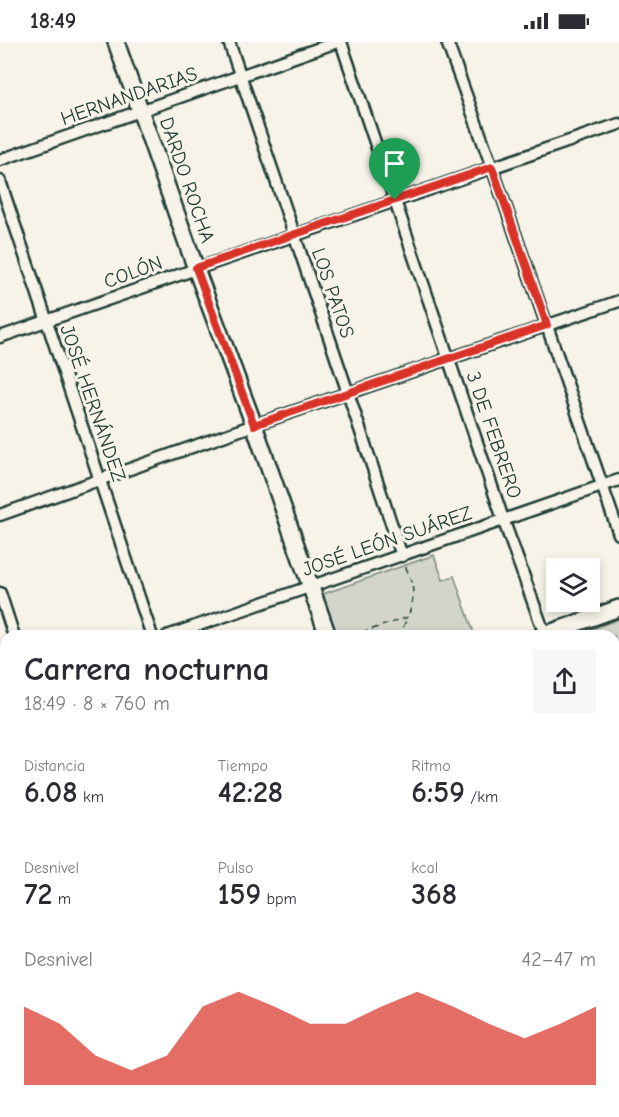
<!DOCTYPE html>
<html lang="es">
<meta charset="utf-8">
<style>
:root{--surface:#fff;--page:#f7f7f7;--text:#2b2b33;--muted:#7c7c81;--accent:#d93025}
body{margin:0;font-family:"Comic Neue",sans-serif;background:var(--page);color:var(--text);height:100vh;display:flex;flex-direction:column;font-size:22px;white-space:nowrap}
*{box-sizing:border-box;margin:0}
p{font-size:20px;color:var(--muted)}
.icon{flex:none;width:33px;height:33px;fill:none;stroke:currentColor;stroke-width:2;stroke-linecap:round;stroke-linejoin:round}
.map{position:relative;flex:1;overflow:hidden}
.sheet{position:absolute;left:0px;top:588px;width:620px;height:488px;display:flex;flex-direction:column;background:var(--surface);border-radius:18px 18px 0 0;box-shadow:0 3px 9px #0003}
.sheet>*{flex:none}
.tools{position:absolute;left:546px;top:516px;display:grid;gap:12px}
.tools a{display:grid;place-items:center;width:54px;height:54px;border-radius:0px;background:var(--surface);box-shadow:0 3px 9px #0003;font-size:30px}
.pin{position:absolute;display:grid;place-items:center;width:51px;height:51px;color:#fff;margin:-62px -26px;border-radius:50% 50% 50% 0;rotate:-45deg;box-shadow:0 0 6px #0007}
.pin .icon{rotate:45deg}
.round{display:grid;place-items:center;flex:none;width:63px;height:63px;border-radius:0px;background:var(--page)}
.summary{display:flex;align-items:center;justify-content:space-between;height:102px;padding:0 24px}
h1{font-size:33px;font-weight:600;line-height:45px}
.metrics{display:grid;grid-template-columns:repeat(3,1fr);gap:9px;height:102px;padding:6px 24px}
.metrics div{display:grid;align-content:center}
.metrics b{font-size:30px;font-weight:600}
.metrics small{font-size:16px;font-weight:400}
.metrics p{font-size:16px}
.chart{height:168px;padding:12px 24px}
.chart p{display:flex;justify-content:space-between}
.chart svg{width:100%;height:108px;margin-top:6px;fill:var(--accent);opacity:.7}
.status{display:flex;justify-content:space-between;align-items:center;height:42px;padding:0 30px;background:var(--surface);direction:ltr}
.status svg{height:16px;fill:currentColor}
.map>svg:first-child{display:block}
</style>
<div class="status"><b>18:49</b><svg viewBox="0 0 49 12"><path d="M0 12V9h3v3zM5 12V6h3v6zM10 12V3h3v9zM15 12V0h3v12zM26 1h20v11H26zM47 4h2v5h-2z"/></svg></div>
<div class="map">
<svg width="619" height="1075" viewBox="0 0 619 1075">
<rect width="100%" height="100%" fill="#f7f3e8"/>
<filter id="ink" filterUnits="userSpaceOnUse"><feTurbulence type="fractalNoise" baseFrequency=".0167" numOctaves="2"/><feDisplacementMap in="SourceGraphic" scale="12" xChannelSelector="R" yChannelSelector="G"/><feConvolveMatrix kernelMatrix="1 2 1 2 8 2 1 2 1" color-interpolation-filters="sRGB"/></filter>
<g filter="url(#ink)">
<g fill="#d3d5ca" stroke="#79897f" stroke-width="1.5">
<polygon points="434,513 443,538 454,534 475,594 337,594 323,552"/>
<polygon points="619,577 619,1075 539,1075 537,1070 614,1070 614,594 573,594"/>
<polygon points="6,799 6,1070 152,1070 136,1075 0,1075 0,801"/>
<polygon points="221,1070 245,1070 247,1075 206,1075"/>
</g>
<g fill="none" stroke-linecap="round" stroke-linejoin="round">
<g stroke="#1f3d34" stroke-width="10">
<g id="lane">
<polyline points="614,683 619,684"/>
<polyline points="0,893 6,891"/>
<polyline points="614,917 619,918"/>
<polyline points="0,1060 6,1058"/>
</g>
</g>
<g stroke="#1f3d34" stroke-width="15">
<g id="street">
<polyline points="229,0 348,351 402,514"/>
<polyline points="341,0 503,477 545,593"/>
<polyline points="447,0 492,125 619,492"/>
<path d="M0,118C112,78 225,40 337,0"/>
<polyline points="0,139 152,594"/>
<polyline points="0,295 196,227 619,82"/>
<polyline points="0,473 254,383 619,259"/>
<polyline points="0,551 14,594"/>
<path d="M167,594C317,542 468,491 619,438"/>
<polyline points="0,652 6,650"/>
<polyline points="254,1070 256,1075"/>
<polyline points="518,1070 520,1075"/>
<polyline points="172,1075 187,1070"/>
</g>
</g>
<g stroke="#1f3d34" stroke-width="20">
<g id="secondary">
<polyline points="116,0 196,227 254,383 328,594"/>
<polyline points="541,594 619,566"/>
<polyline points="0,795 6,793"/>
</g>
</g>
<g stroke="#1f3d34" stroke-width="1.5" stroke-dasharray="6 4.5" stroke-linecap="butt">
<path d="M352,594L408,575C416,551 414,546 405,523"/>
<polyline points="398,594 402,589 407,575"/>
</g>
<use href="#lane" stroke="#f7f3e8" stroke-width="5"/>
<use href="#street" stroke="#f7f3e8" stroke-width="10"/>
<use href="#secondary" stroke="#f7f3e8" stroke-width="15"/>
</g>
</g>
<g fill="none" stroke-linecap="round" stroke-linejoin="round" filter="url(#ink)">
<g stroke="#fff" stroke-width="12">
<polygon id="route" points="492,125 547,283 254,383 196,226"/>
</g>
<use href="#route" stroke="#d93025" stroke-width="8"/>
</g>
<g text-anchor="middle" dominant-baseline="central" stroke-width="6" stroke-linejoin="round" paint-order="stroke">
<g font-size="20" fill="#1f3d34" stroke="#f7f3e8">
<text transform="translate(129 54) rotate(-19)">HERNANDARIAS</text>
<text transform="translate(187 138) rotate(71)">DARDO ROCHA</text>
<text transform="translate(133 230) rotate(-20)">COLÓN</text>
<text transform="translate(333 251) rotate(71)">LOS PATOS</text>
<text transform="translate(93 361) rotate(71)">JOSÉ HERNÁNDEZ</text>
<text transform="translate(494 393) rotate(71)">3 DE FEBRERO</text>
<text transform="translate(387 499) rotate(-19)">JOSÉ LEÓN SUÁREZ</text>
</g>
</g>
</svg>
<div class="tools">
<a><svg class="icon" aria-label="layers" viewBox="0 0 24 24"><path d="M12 4l9 5-9 5-9-5zM3 14l9 5 9-5"/></svg></a>
</div>
<div class="pin" style="left:395px;top:158px;background:#1e9e55"><svg class="icon" aria-label="arrive" viewBox="0 0 24 24"><path d="M6 21V4h12l-3 4 3 4H6"/></svg></div>
<section class="sheet">
<div class="summary"><div><h1>Carrera nocturna</h1><p>18:49 · 8 × 760 m</p></div><a class="round"><svg class="icon" aria-label="share" viewBox="0 0 24 24"><path d="M12 15V3M7 8l5-5 5 5M5 13v7h14v-7"/></svg></a></div>
<div class="metrics">
<div><p>Distancia</p><b>6.08<small> km</small></b></div>
<div><p>Tiempo</p><b>42:28</b></div>
<div><p>Ritmo</p><b>6:59<small> /km</small></b></div>
</div>
<div class="metrics">
<div><p>Desnivel</p><b>72<small> m</small></b></div>
<div><p>Pulso</p><b>159<small> bpm</small></b></div>
<div><p>kcal</p><b>368</b></div>
</div>
<div class="chart"><p><span>Desnivel</span>42–47 m</p>
<svg viewBox="0 0 160 44" preserveAspectRatio="none"><path d="M0 44V12L10 19L20 32L30 38L40 32L50 12L60 6L70 12L80 19L90 19L100 12L110 6L120 12L130 19L140 25L150 19L160 12V44z"/></svg>
</div>
</section>
</div>
